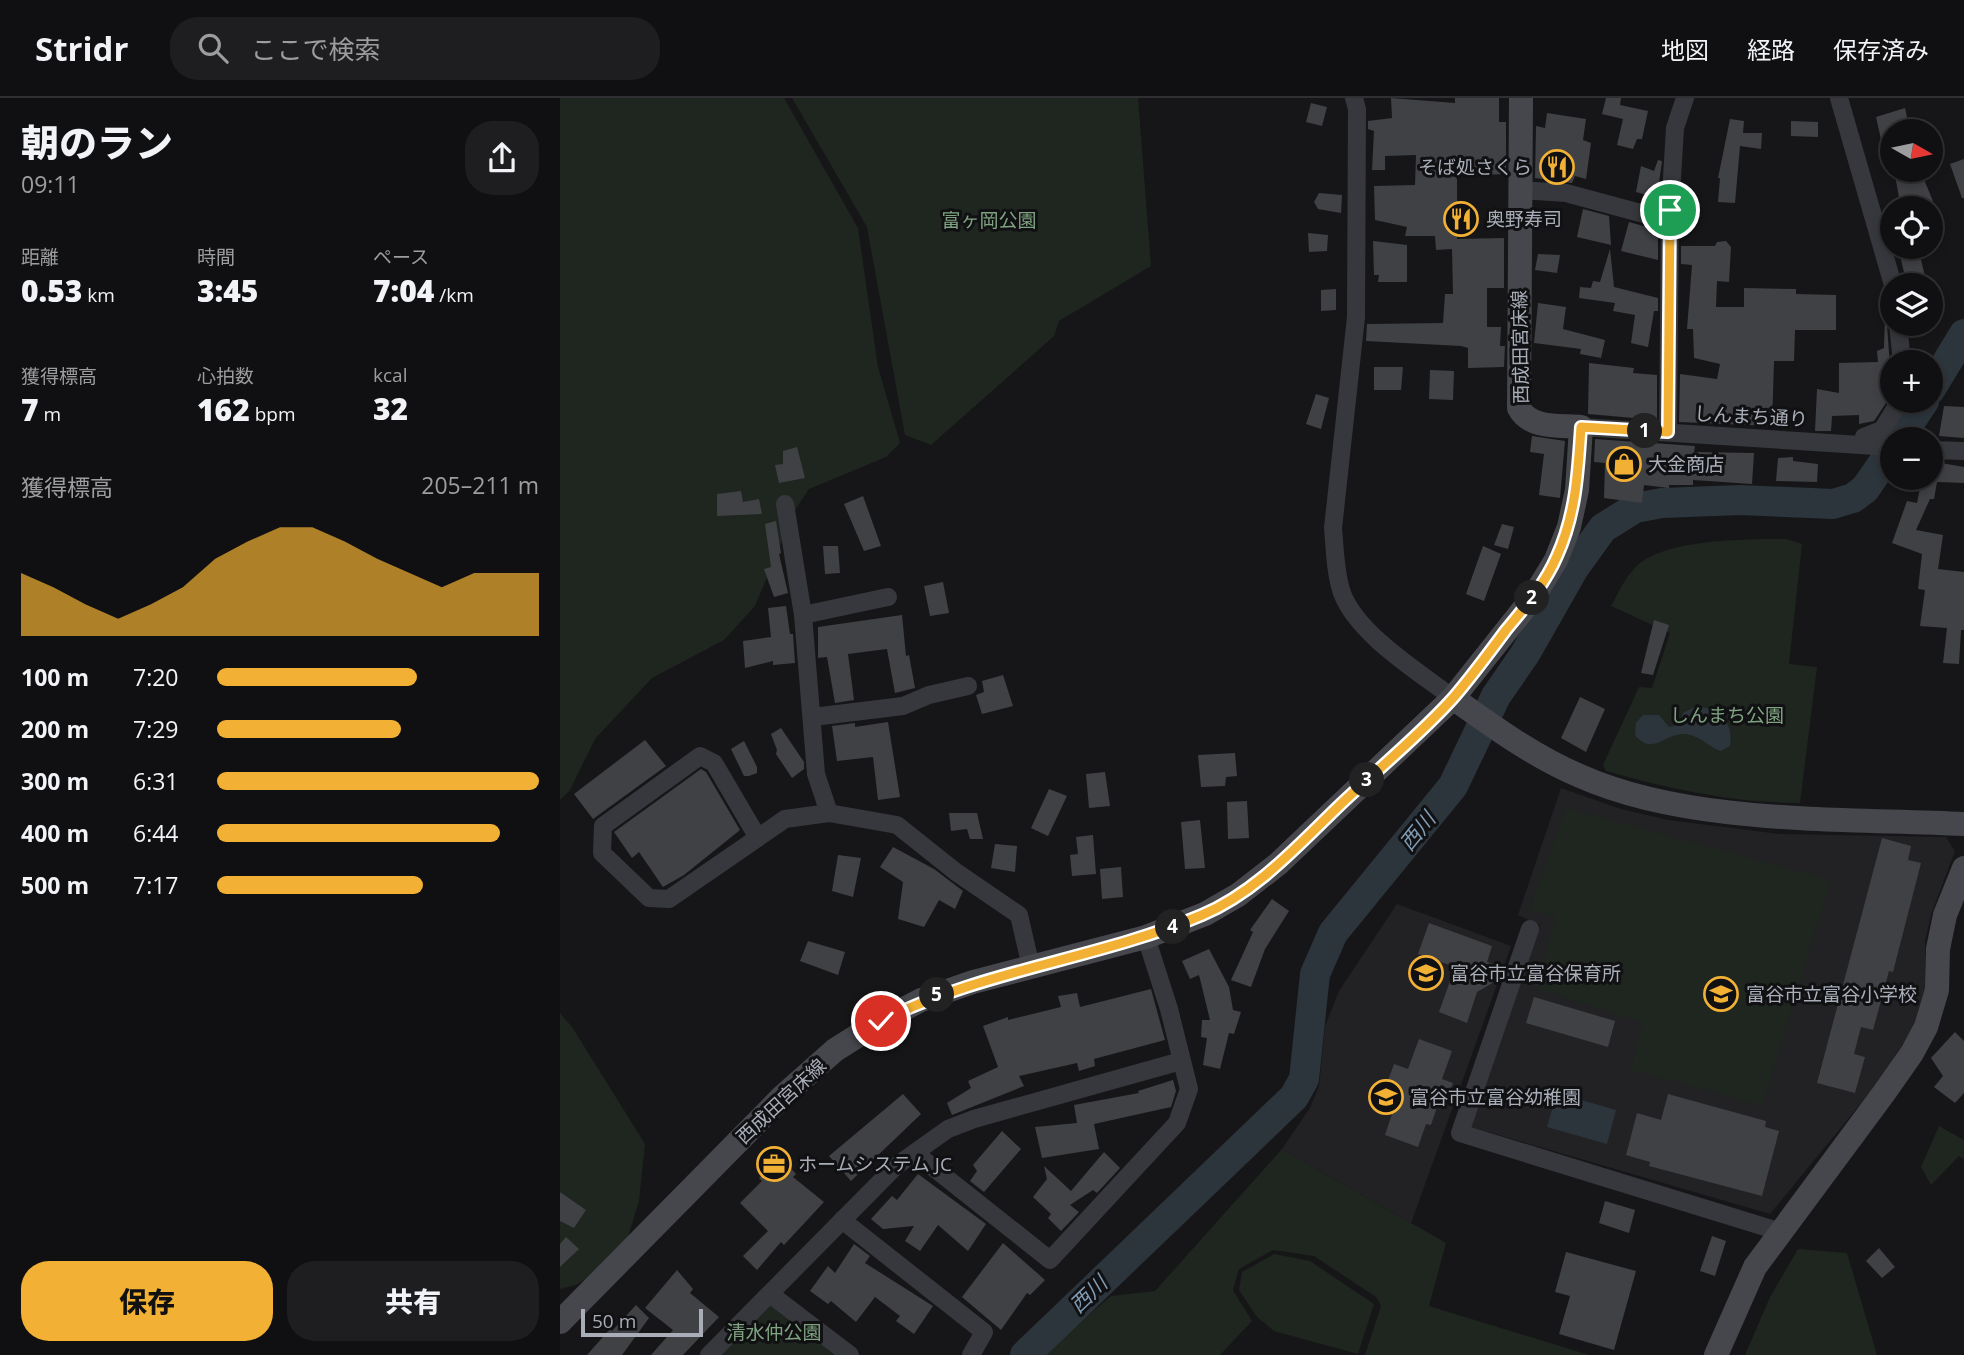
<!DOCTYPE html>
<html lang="ja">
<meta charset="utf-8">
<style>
:root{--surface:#101012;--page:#1e1e20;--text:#f1f3f6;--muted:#9c9d9f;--line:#303032;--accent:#f2b134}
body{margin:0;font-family:"Open Sans","Noto Sans JP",sans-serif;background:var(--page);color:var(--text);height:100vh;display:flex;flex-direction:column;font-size:26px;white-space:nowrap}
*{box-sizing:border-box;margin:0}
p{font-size:23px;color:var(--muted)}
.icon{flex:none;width:38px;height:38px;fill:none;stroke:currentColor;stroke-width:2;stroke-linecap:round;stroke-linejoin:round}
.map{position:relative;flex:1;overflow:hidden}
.panel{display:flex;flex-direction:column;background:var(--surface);width:560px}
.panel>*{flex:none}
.needle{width:46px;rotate:99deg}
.buttons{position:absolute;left:1320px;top:21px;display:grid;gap:14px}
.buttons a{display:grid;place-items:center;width:63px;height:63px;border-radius:50%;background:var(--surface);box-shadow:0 4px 10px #0003,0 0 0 2px var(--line);font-size:35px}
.scale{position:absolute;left:21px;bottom:18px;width:122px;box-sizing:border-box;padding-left:7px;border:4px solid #a8adb8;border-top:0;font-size:19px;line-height:24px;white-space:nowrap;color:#a8adb8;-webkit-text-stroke:5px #111113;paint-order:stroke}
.pin{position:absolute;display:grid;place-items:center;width:60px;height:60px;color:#fff;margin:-30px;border:4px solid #fff;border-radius:50%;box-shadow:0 2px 7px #0007}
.km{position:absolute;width:35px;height:35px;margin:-18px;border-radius:50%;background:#222;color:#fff;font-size:19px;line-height:35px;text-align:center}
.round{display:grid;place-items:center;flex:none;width:74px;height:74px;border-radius:28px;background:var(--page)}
.headline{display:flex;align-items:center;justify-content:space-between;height:119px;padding:0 21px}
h1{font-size:38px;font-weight:800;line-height:52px}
.figures{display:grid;grid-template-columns:repeat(3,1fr);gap:10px;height:119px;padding:7px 21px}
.figures div{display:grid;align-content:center}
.figures b{font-size:30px;font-weight:800}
.figures small{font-size:19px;font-weight:400}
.figures p{font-size:19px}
.chart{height:196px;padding:14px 21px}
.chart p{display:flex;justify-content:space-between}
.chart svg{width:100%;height:126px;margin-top:7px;fill:var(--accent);opacity:.7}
.action{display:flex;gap:14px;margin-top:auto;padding:14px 21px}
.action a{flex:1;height:80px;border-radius:28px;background:var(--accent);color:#111;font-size:28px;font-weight:800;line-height:80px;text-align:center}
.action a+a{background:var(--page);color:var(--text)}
ul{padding:0 21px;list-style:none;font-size:23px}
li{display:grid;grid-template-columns:112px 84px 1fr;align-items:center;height:52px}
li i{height:18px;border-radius:9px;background:var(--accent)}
header{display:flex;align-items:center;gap:42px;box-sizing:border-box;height:98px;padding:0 35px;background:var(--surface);border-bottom:2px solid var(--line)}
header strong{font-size:33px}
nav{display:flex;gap:38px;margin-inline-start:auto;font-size:24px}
.search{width:490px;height:63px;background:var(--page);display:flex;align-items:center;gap:18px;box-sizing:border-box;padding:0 24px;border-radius:28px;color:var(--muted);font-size:26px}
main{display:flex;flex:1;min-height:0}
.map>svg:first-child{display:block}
</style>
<header>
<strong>Stridr</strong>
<div class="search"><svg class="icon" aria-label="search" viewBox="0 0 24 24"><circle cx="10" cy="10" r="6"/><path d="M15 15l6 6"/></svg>ここで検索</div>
<nav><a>地図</a><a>経路</a><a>保存済み</a></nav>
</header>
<main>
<section class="panel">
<div class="headline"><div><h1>朝のラン</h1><p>09:11</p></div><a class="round"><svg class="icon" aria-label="share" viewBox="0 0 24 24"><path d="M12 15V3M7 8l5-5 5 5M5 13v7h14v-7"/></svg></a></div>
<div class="figures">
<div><p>距離</p><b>0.53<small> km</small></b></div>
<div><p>時間</p><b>3:45</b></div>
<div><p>ペース</p><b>7:04<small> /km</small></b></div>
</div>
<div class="figures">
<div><p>獲得標高</p><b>7<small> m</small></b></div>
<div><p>心拍数</p><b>162<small> bpm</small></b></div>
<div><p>kcal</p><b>32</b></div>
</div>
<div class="chart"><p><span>獲得標高</span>205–211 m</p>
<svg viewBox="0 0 160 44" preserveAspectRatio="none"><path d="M0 44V22L10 27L20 33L30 38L40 33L50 27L60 17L70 11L80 6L90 6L100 11L110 17L120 22L130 27L140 22L150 22L160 22V44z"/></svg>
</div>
<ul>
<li><b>100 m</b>7:20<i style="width:62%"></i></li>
<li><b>200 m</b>7:29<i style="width:57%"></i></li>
<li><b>300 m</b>6:31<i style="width:100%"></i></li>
<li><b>400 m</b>6:44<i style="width:88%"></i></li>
<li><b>500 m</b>7:17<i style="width:64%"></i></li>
</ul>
<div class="action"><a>保存</a><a>共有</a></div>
</section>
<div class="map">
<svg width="1404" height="1257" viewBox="0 0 1404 1257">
<rect width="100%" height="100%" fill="#161618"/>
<g fill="#222225">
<polygon points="1001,690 1061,711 1108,722 1221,736 1386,739 1395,753 1371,817 1365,843 1366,888 1356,926 1316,987 1210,1116 911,1029 980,827 958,817"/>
<polygon points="837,806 951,848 851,1125 722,1051 750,1010 759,988 765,928 779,893"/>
</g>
<g fill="#1e261f">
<polygon points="0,0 224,0 298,130 318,269 340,345 326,359 249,391 234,414 195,508 164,542 92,580 35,641 10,692 0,702"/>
<polygon points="232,0 578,0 591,168 499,223 494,238 371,347 345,337 307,129"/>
<path d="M1205,441H1226L1242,446L1229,566L1257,569L1240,705C1173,705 1110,691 1046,673L1043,667L1079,589L1092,590L1110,535L1051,508C1058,496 1064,481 1074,471C1098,443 1170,442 1205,441Z"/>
<polygon points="1006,710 1271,782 1202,1008 1071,971 1083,925 976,890 996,819 970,811"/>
<polygon points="0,915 12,929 85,1046 79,1103 62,1158 16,1187 0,1191"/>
<polygon points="1379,1028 1404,1042 1404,1061 1399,1058 1371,1087 1361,1069"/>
<polygon points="722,1051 886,1145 869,1208 1029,1257 805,1257 821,1208 816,1199 754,1158 713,1152 679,1171 673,1192 692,1223 660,1257 482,1257 551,1198 595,1193"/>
<polygon points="1238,1151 1287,1155 1317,1257 1185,1257 1210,1199"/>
<polygon points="714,1156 750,1163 814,1206 798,1256 714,1233 697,1219 679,1192 682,1174"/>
<polygon points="212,1201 283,1257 158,1257"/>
</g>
<g fill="#2c353c">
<path d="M1136,608C1159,611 1174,623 1170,648L1161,653C1148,649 1141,638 1126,636C1105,634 1093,659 1075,637L1076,625L1083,617H1099L1109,629L1120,627L1123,615Z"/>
<polygon points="997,995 1056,1012 1047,1046 987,1029"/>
</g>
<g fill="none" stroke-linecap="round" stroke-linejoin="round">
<g stroke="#2c353c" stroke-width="30">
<polyline points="1370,292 1404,236"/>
<polyline points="1339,341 1364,303"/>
<polyline points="465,1257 734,999 744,981 755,876 773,835 893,688 936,598 965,556 1014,470 1043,430 1075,410 1102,405 1180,402 1273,406 1293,400 1305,391 1332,352"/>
</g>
</g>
<g fill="#404145">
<polygon points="831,0 895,5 895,0 939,0 939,24 946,24 946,76 897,78 897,141 944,140 944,190 927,190 927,229 941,229 940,248 945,248 944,269 908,270 908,250 901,248 806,243 807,226 883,225 885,196 893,196 892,151 876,152 875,138 845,138 847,129 815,122 814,88 855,87 856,57 825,58 825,72 812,72 814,33 808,31 808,23 832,20"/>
<polygon points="1046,0 1061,0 1060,7 1088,13 1082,41 1077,41 1073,51 1057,47 1063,21 1042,16"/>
<polygon points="751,5 767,9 762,28 746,24"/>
<polygon points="1345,10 1350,33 1332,33 1332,63 1326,64 1316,19"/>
<polygon points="987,15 1026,21 1023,42 1031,45 1026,81 1015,78 1012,85 975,80 976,28 985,30"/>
<polygon points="1170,21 1184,23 1183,35 1202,35 1201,51 1180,48 1175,105 1158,104 1160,80 1158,80"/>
<polygon points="1231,23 1258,24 1258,39 1231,38"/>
<polygon points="1404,61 1404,100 1402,100 1390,66"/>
<polygon points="1098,62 1102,63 1097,100 1076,94 1081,68 1094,73"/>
<polygon points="1334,72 1360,72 1373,103 1341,110"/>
<polygon points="759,95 782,97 781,115 758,111 754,104"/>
<polygon points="1023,111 1049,118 1051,147 1017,139"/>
<polygon points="1069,124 1098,132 1098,162 1061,153"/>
<polygon points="748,135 768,137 767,153 749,154"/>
<polygon points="813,143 847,147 847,184 818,184 819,177 814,177"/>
<polygon points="1166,143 1171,149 1169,184 1157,183 1156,209 1184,209 1184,190 1236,191 1236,196 1276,197 1276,232 1235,232 1234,263 1214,263 1212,328 1119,324 1120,276 1157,281 1160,266 1134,260 1133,231 1127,231 1132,167 1121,166 1121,148 1155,148 1157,144"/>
<polygon points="1338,149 1358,149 1367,187 1347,187"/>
<polygon points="1050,151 1054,189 1098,200 1098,213 1094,213 1088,249 1071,245 1075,217 1053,213 1055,205 1019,200 1020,189 1031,190 1033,183 1040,184"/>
<polygon points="978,156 1000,157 997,175 975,172"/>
<polygon points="776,191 776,212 761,213 761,192"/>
<polygon points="978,205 1006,209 1003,231 1045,242 1041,260 1020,256 1021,251 974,245"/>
<polygon points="1325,218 1330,218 1327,227 1332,296 1314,323 1299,326 1299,317 1272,318 1271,333 1255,333 1257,291 1279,295 1279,265 1318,264 1317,253 1324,250"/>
<polygon points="1029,265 1074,270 1073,275 1097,277 1097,322 1028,316"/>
<polygon points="814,269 843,269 841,292 814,292"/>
<polygon points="870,272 894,273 893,302 869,301"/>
<polygon points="756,296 769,300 761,331 746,326"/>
<polygon points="1384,308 1404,309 1404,340 1379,338"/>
<polygon points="972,338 1005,343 1000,400 979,397 984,356 970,354"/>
<polygon points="1035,341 1135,348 1134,354 1194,355 1192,386 1133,382 1133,387 1109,387 1109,390 1084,387 1082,405 1044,400 1045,365 1034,364"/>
<polygon points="237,349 245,380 219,385 215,367 223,366 223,353"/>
<polygon points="1233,359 1233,363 1258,366 1257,384 1216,383 1218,360"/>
<polygon points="1370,363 1404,369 1404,385 1377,384 1374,401 1370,401 1356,432 1383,437 1378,471 1404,474 1404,532 1401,532 1399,566 1383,565 1387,530 1360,528 1365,492 1358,491 1362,456 1332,445 1347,403 1357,405 1362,380 1370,380"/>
<polygon points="181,393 183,404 199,401 202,416 157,418 157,396"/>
<polygon points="303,398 321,448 304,453 284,406"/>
<polygon points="216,423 221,455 219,456 228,495 214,499 204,471 211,469 205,426"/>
<polygon points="942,426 954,429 948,451 934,447"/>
<polygon points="263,448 278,448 280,475 265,476"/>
<polygon points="923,448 941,456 924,503 906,496"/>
<polygon points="383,484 389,515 370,518 364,488"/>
<polygon points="226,508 230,536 233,536 235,565 213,567 213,563 185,570 183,543 211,539 208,510"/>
<polygon points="342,517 346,558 349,557 355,590 335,595 327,551 288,556 294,602 275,605 267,559 258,560 258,529"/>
<polygon points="1094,522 1109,527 1093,577 1081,575"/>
<polygon points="443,577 453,608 422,616 416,597 424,594 422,583"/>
<polygon points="1020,599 1045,611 1026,654 1001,640"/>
<polygon points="328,624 340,699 318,702 313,659 277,663 272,628 295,625 295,629"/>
<polygon points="221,630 244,664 244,671 232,680 216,656 217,652 211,636"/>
<polygon points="85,642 106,668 33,721 14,696"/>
<polygon points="184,643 197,669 197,675 189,678 184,678 171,651"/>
<polygon points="675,655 677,678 666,679 665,688 641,689 638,657"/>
<polygon points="141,671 146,674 180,732 124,777 103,789 79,754 72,760 54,734"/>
<polygon points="545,674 550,708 529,710 526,676"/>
<polygon points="489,691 507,698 488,738 471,730"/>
<polygon points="687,703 689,740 668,741 667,704"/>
<polygon points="389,715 417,715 423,741 410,741 407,731 391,733"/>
<polygon points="640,722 645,770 625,771 621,724"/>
<polygon points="533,737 536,776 512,778 510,757 518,756 516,739"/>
<polygon points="1322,740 1351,748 1348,762 1361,765 1333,874 1329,873 1313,932 1301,929 1294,956 1305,959 1295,995 1257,985"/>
<polygon points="435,746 457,748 455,774 431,770"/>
<polygon points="333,749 374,771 403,793 395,811 379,802 364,829 338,821 343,784 320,769"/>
<polygon points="278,757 301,760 293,799 272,793"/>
<polygon points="561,769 563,799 542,801 540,771"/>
<polygon points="712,801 729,813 705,851 691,889 671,882 693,834 690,832"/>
<polygon points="869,825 932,848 927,864 940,868 934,884 917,894 907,925 879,914 895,869 858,856"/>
<polygon points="248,843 285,854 278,877 240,863"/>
<polygon points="649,851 669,889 673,912 681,914 674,936 669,935 660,971 643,967 647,940 641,939 642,922 650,922 639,877 630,881 622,863"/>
<polygon points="591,891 605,942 534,961 535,968 519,973 517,965 459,978 464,988 392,1017 387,1005 411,990 408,983 438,969 423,928 448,919 448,922 501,909 498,898 517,895 520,909"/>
<polygon points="974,899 1055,923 1048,949 966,925"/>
<polygon points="1395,934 1404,943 1404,995 1395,1005 1374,989 1383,978 1371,960"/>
<polygon points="859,941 892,953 882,981 893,985 887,1001 878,1006 871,1027 866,1026 858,1049 825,1037 834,1010 826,1007 832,990 826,988 834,966 848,971"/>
<polygon points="613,982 616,993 611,1009 534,1026 539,1051 482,1060 475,1029 517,1025 514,1007 579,995 578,993"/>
<polygon points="343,996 361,1016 291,1083 269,1058"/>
<polygon points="1108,996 1206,1023 1205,1029 1219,1033 1202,1098 1089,1068 1090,1064 1066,1057 1077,1015 1101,1022"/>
<polygon points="442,1033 461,1051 424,1094 410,1083 417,1073 413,1067"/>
<polygon points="544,1054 560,1070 537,1095 533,1092 510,1107 519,1114 501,1133 488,1120 491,1116 473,1099 487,1081 484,1068 511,1093"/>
<polygon points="220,1059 236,1076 233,1079 264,1104 224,1147 221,1144 197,1172 183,1158 208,1133 180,1105 202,1083 199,1080"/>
<polygon points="358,1076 426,1126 408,1153 378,1127 360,1153 345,1143 354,1128 323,1131 311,1121 332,1098 337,1102"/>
<polygon points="0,1094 26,1112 14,1130 0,1123"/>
<polygon points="1045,1103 1075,1112 1069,1135 1039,1125"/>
<polygon points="1152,1138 1166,1143 1155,1178 1140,1173"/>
<polygon points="6,1139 19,1151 0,1169 0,1146"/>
<polygon points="443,1145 485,1182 470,1197 467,1195 441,1232 402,1199"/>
<polygon points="294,1146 310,1158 305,1165 373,1208 354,1236 336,1223 340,1218 315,1199 296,1224 271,1203 268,1206 250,1193 268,1168 275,1175"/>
<polygon points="1319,1150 1335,1169 1322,1180 1306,1163"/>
<polygon points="1006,1154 1076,1173 1054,1252 999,1236 1010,1198 995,1194"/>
<polygon points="117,1172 133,1191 130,1195 159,1219 123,1257 91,1257 113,1232 85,1210"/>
<polygon points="76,1207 89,1220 62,1257 27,1257 50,1231 52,1233"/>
</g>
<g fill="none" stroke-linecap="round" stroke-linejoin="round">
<g stroke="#37383d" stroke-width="18">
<path d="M794,0L797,11L796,219L773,430C775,451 775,474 782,495C797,536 859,574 893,600"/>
<polyline points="1279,0 1333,187"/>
<polyline points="960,92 1006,95 1110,123"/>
<polyline points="1338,226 1342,264"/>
<polyline points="1021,329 1332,349"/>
<polyline points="1108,334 1110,112 1115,30 1125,0"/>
<polyline points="1302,346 1304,339 1322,332 1340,303"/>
<polyline points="1370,352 1404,353"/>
<polyline points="225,406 243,517 256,676 269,715 337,727 396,774 459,817 471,869"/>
<polyline points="243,517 328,499"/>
<polyline points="253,619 343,608 369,597 408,588"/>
<polyline points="198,740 154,665 140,658 43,728 42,755 89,800 109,801 225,721 269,715"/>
<polyline points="970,831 900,1035 1221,1134"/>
<polyline points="355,1055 490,1162 617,1025 629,991 609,911 586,839"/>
<polyline points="282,1122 424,1234 411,1257"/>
<polyline points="210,1196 290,1257"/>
<polyline points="149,1257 336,1068 388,1031 414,1021 621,963"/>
</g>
<g stroke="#45474d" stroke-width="24">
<path d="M893,600C934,629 973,658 1020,678C1130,727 1284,720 1404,726"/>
<path d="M0,1224L222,999L275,952L321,923L361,902L413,884L586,839L645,816L678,797L718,766L893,600L974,498L996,462L1009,429L1017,392L1021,329C999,327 970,331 959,310L961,0"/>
<polyline points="1156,1257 1195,1169 1324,995 1352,955 1366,929 1377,892 1378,851 1385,817 1404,770"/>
</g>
</g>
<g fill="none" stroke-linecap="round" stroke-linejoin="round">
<g stroke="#fff" stroke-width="14">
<path id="route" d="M321,923C423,872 538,861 642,817C697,794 740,745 782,705C819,670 860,637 894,599C912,578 929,555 946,532C965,509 985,486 997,458C1016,416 1018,374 1021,329L1108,334L1110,112"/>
</g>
<use href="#route" stroke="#f2b134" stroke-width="9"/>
</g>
<defs>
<g id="restaurant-ring" transform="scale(1.75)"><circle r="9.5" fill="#111113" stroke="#f2b134" stroke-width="1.5"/><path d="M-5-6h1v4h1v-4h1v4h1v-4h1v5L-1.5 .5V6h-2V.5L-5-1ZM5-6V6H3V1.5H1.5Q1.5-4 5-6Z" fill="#f2b134"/></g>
<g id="shop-ring" transform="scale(1.75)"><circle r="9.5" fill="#111113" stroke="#f2b134" stroke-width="1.5"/><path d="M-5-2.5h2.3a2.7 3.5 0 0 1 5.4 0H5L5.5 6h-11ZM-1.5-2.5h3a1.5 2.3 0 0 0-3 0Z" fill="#f2b134"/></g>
<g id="school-ring" transform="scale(1.75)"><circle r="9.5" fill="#111113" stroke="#f2b134" stroke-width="1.5"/><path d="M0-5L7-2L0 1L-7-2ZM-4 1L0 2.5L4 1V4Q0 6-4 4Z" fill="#f2b134"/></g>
<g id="office-ring" transform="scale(1.75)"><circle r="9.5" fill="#111113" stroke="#f2b134" stroke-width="1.5"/><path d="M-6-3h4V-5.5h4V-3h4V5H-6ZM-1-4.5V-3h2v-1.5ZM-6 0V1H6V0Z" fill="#f2b134"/></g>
</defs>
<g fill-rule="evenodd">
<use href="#restaurant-ring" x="997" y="69"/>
<use href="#restaurant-ring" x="901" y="121"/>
<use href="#shop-ring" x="1064" y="366"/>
<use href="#school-ring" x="866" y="875"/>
<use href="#school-ring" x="1161" y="896"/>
<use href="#school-ring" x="826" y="999"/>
<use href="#office-ring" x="214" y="1066"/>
</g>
<g text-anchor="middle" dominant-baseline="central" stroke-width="6" stroke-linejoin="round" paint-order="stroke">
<g font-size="19" fill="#a8adb8" stroke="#111113" text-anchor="start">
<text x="972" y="69" text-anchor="end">そば処さくら</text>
<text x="926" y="121">奥野寿司</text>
<text x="1088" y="366">大金商店</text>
<text x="890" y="875">富谷市立富谷保育所</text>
<text x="1186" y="896">富谷市立富谷小学校</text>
<text x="850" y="999">富谷市立富谷幼稚園</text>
<text x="238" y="1066">ホームシステム JC</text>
</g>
<g font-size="19" fill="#7fa381" stroke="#111113">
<text x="429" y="122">富ヶ岡公園</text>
<text x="1167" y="617">しんまち公園</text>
<text x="214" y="1234">清水仲公園</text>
</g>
<g font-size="19" fill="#a8adb8" stroke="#111113">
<text transform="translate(960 249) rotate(-91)">西成田宮床線</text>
<text transform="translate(1191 318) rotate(3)">しんまち通り</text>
<text transform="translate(221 1003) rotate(-43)">西成田宮床線</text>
</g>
<g font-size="21" font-style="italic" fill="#7f9bb3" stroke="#111113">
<text transform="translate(857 733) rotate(-51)">西川</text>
<text transform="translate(528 1196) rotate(-44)">西川</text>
</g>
</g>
</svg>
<div class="buttons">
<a><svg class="needle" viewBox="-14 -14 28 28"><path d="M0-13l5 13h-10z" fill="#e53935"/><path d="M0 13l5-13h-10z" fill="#9c9d9f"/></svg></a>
<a><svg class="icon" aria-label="locate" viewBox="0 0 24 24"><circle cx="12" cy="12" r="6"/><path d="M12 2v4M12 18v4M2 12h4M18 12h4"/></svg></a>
<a><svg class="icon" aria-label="layers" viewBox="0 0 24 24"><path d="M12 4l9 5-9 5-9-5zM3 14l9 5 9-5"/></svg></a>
<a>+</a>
<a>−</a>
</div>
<div class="scale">50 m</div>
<div class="pin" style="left:1110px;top:112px;background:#1e9e55"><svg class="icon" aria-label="arrive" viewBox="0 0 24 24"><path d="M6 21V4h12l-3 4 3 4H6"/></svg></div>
<div class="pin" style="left:321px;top:923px;background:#d93025"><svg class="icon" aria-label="check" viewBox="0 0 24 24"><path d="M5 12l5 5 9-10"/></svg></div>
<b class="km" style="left:1085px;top:333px">1</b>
<b class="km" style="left:972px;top:500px">2</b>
<b class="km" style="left:807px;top:682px">3</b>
<b class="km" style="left:613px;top:829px">4</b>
<b class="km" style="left:377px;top:897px">5</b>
</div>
</main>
